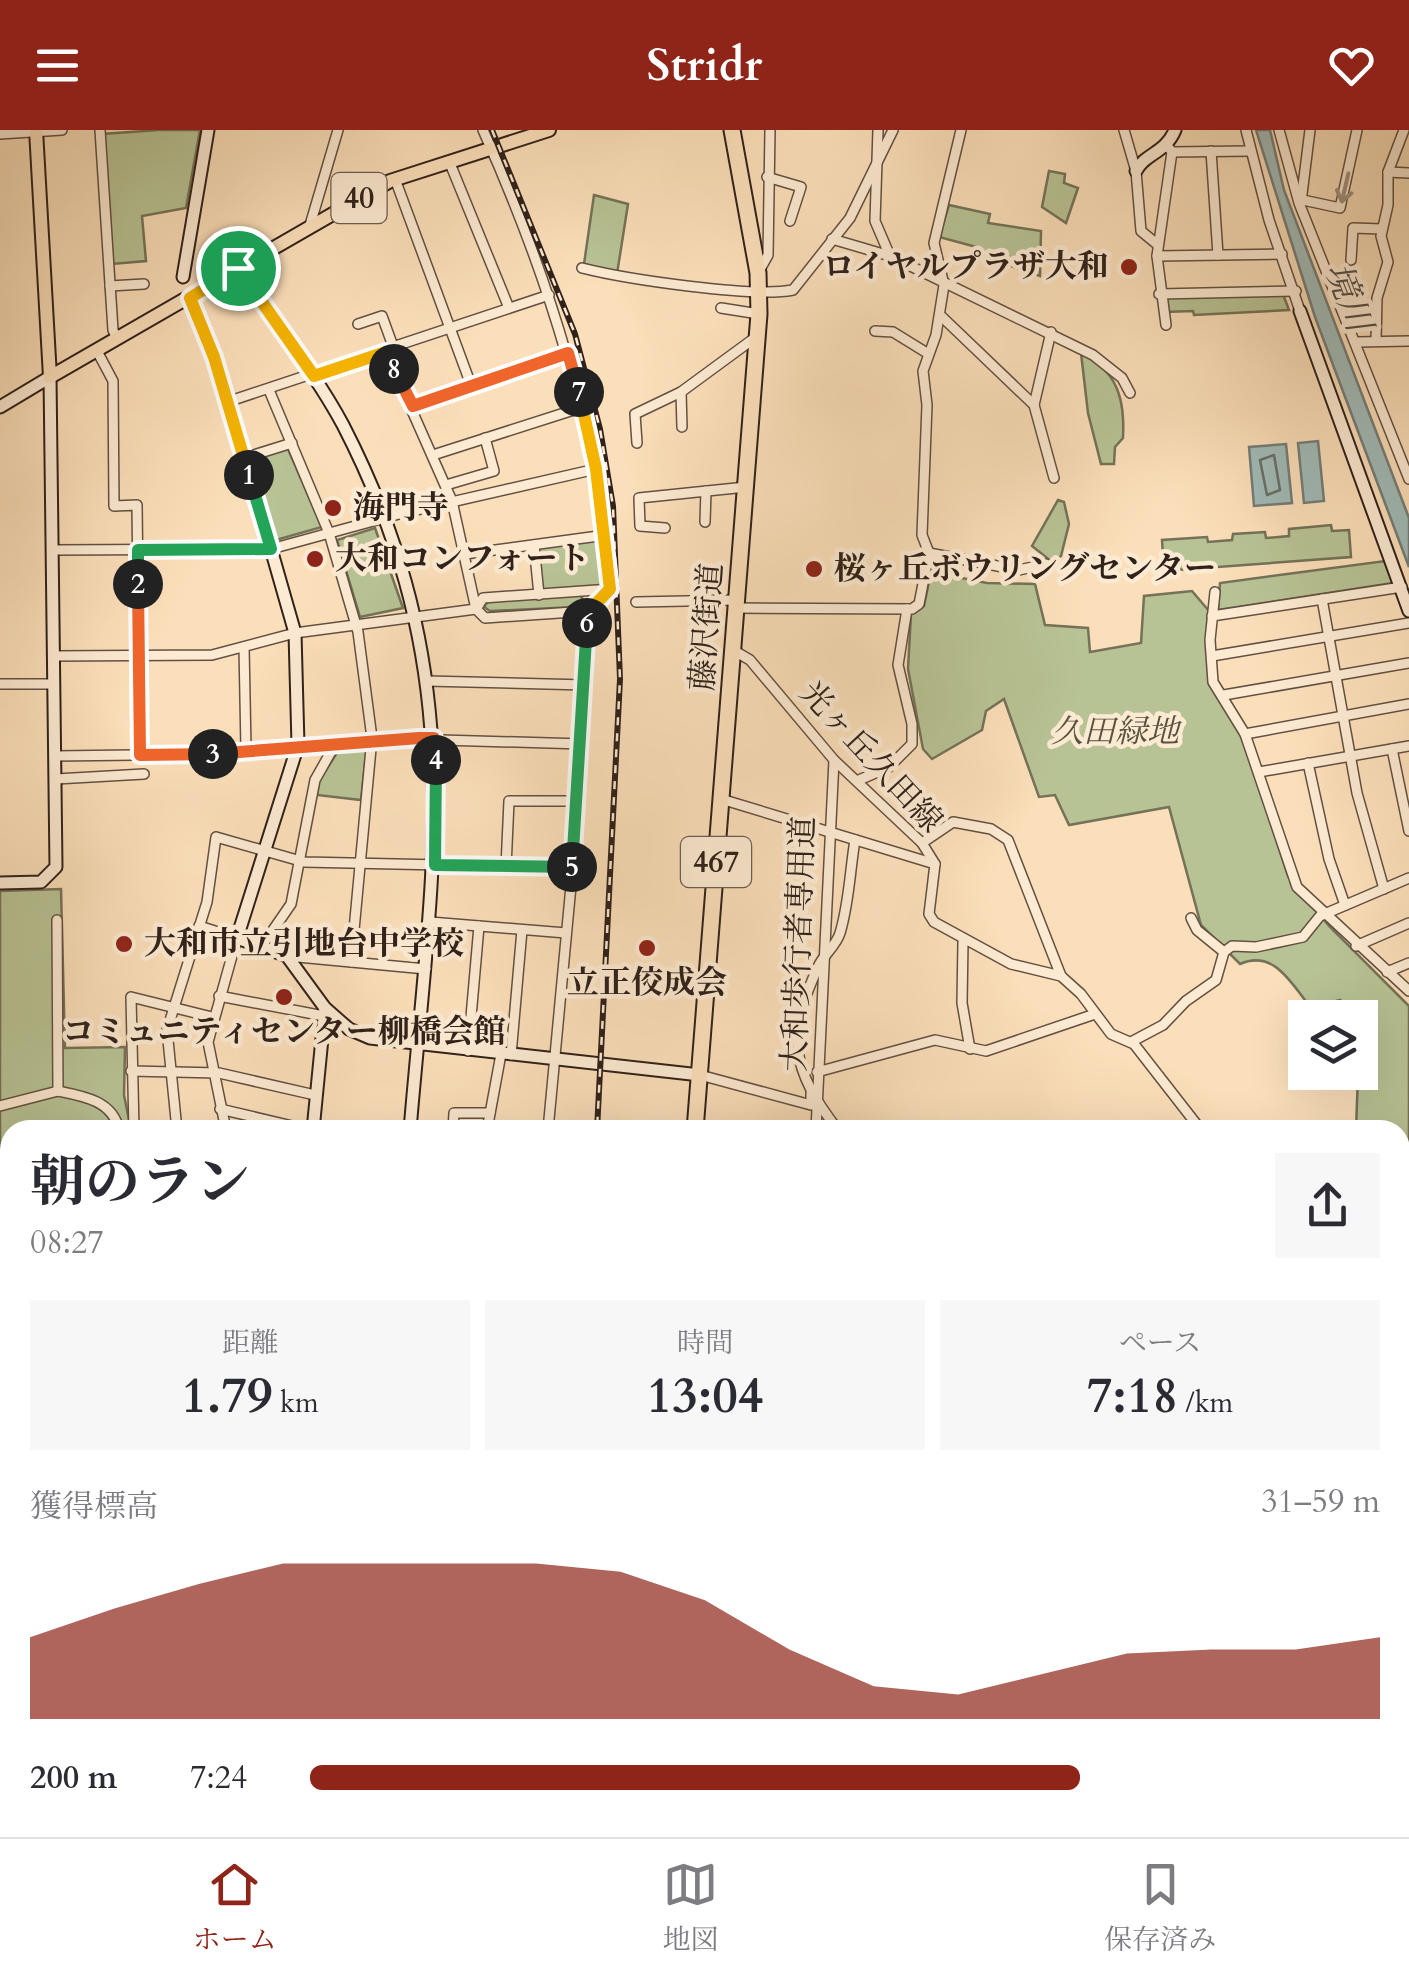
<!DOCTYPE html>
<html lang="ja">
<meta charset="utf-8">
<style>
:root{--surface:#fff;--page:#f7f7f7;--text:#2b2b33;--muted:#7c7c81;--line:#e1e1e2;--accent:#8f2418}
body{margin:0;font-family:Cardo,"Noto Serif JP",serif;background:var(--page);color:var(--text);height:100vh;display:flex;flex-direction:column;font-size:38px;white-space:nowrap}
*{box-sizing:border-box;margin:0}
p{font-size:32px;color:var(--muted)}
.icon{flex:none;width:55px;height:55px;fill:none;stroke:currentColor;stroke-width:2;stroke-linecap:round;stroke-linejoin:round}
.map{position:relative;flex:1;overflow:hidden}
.sheet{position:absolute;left:0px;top:990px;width:1410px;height:718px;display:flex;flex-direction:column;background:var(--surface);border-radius:30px 30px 0 0;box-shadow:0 10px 40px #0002}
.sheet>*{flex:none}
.buttons{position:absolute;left:1288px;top:870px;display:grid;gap:20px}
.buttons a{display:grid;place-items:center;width:90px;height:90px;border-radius:0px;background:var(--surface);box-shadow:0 10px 40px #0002;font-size:50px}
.pin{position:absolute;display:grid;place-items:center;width:85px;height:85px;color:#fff;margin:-42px;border:5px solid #fff;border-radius:50%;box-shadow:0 2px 10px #0007}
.km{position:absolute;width:50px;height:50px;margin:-25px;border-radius:50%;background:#222;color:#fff;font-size:28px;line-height:50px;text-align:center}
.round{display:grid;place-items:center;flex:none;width:105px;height:105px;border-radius:0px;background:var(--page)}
.headline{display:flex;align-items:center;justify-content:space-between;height:170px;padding:0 30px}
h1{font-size:55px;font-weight:700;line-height:75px}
.stats{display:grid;grid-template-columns:repeat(3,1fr);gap:15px;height:170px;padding:10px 30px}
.stats div{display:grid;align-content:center;border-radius:0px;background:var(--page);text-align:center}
.stats b{font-size:50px;font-weight:700}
.stats small{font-size:28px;font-weight:400}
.stats p{font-size:28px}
.chart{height:280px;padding:20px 30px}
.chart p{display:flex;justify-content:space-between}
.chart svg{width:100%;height:180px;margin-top:10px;fill:var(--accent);opacity:.7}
ul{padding:0 30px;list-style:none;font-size:32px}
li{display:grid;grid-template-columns:160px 120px 1fr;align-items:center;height:75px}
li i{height:25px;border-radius:12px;background:var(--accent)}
header{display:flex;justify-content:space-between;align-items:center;height:130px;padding:0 30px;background:var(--accent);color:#fff;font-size:45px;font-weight:700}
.tabs{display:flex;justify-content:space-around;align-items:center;height:140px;border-top:2px solid var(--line);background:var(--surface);font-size:28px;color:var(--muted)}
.tabs a{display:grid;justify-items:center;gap:5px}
.tabs .current{color:var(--accent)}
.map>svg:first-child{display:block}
</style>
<header><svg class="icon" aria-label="menu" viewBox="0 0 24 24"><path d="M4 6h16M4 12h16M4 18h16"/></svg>Stridr<svg class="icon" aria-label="heart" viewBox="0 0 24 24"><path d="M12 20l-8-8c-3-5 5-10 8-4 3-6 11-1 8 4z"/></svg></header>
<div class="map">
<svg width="1409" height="1707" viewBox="0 0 1409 1707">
<rect width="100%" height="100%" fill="#fbdfba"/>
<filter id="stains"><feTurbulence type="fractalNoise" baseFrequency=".002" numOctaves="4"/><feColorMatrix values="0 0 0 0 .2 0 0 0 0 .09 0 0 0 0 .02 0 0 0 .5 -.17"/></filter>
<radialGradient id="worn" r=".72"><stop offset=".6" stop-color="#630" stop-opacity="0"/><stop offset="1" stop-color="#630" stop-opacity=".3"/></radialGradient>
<g fill="#b8c395" stroke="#747258" stroke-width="2.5">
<polygon points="159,0 200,0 186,78 142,86 146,131 112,134 102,4"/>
<polygon points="1049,41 1065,44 1064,53 1078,58 1066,93 1042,77"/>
<polygon points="594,65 628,74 617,144 584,134"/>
<polygon points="949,75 990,84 988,93 1041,101 1040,146 979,125 980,118 939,107"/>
<polygon points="1283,164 1289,180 1194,185 1193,181 1164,182 1162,167"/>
<path d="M1081,223C1118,241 1125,270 1123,308L1115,317L1114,334H1101L1088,283Z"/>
<polygon points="288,319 322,397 276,410 249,330"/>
<polygon points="1058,370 1064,372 1069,394 1061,426 1052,432 1032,416"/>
<polygon points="1331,395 1332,401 1349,400 1351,427 1164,441 1162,410 1207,407 1208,412 1232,410 1233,404 1265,402 1266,408 1289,406 1289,399"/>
<polygon points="375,398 403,478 360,487 337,410"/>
<polygon points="606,405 611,459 539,465 534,415"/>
<polygon points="1385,431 1393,453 1218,480 1220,453"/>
<path d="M931,442L987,453L1035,454L1045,495L1088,498L1090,522L1141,513L1144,466L1192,461L1209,481L1214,544L1241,599L1288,746L1329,796L1409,876V1036L1400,1000H1356L1360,888L1340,870L1311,878C1291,853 1274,819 1240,834L1201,795L1169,677L1069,695L1055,665L1039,667L1004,569L986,581L982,600L932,629L923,619L908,539L911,484L924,476Z"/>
<polygon points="580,465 585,473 576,477 490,481 484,477 488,471"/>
<polygon points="342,615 367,615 361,670 317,665 319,651"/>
<polygon points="61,759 65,918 125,917 124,965 131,1000 10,1000 10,1175 0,1176 0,761"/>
</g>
<g fill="#a1bbb8" stroke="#747d79" stroke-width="2.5">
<polygon points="1256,0 1270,0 1284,60 1409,388 1409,437 1315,187"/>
<polygon points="1318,311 1324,371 1304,373 1298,313"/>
<polygon points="1286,314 1292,373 1254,376 1249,317"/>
</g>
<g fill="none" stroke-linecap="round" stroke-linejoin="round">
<polygon stroke="#686e69" stroke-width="2.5" points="1274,325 1280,360 1267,365 1260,330"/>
<g stroke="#635042" stroke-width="12">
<g id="street">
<polyline points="100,0 113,200 117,209"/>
<path d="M483,0C549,147 596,298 611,459L588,481L579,671L548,1000"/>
<polyline points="878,0 875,91 890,126 1093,225 1122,248 1130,263"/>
<polyline points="1124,0 1136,41 1141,101 1158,115"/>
<polyline points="1246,0 1269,90 1300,181"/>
<polyline points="1279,0 1299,73 1409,349"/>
<polyline points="0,4 62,0"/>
<polyline points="1169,18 1172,22 1249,21"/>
<polyline points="1211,21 1218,125"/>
<polyline points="449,31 509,178"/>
<polyline points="1388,42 1409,43"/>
<polyline points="767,47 801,57 790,91"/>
<polyline points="395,49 471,255"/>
<polyline points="1303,70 1340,78 1357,0"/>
<polyline points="1301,72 1310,0"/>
<polyline points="310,95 338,0"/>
<polyline points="832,109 890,126"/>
<polyline points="1157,126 1282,124"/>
<polyline points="1351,130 1353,98 1382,99"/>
<path d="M582,138C626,149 752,168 793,160L850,88L893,0"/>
<polyline points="758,143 768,125 770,0"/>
<polyline points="110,156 144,154"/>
<polyline points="1159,164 1296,161"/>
<polyline points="190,168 214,227 271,419"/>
<polyline points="721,178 759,184"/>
<polyline points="940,185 1034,275 1054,348"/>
<polyline points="358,194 382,186 394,219"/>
<polyline points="1166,195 1157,126 1172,22"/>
<polyline points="875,201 893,202 927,223"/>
<polyline points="1376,211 1377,168 1388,132 1381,106 1388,75 1388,42 1404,0"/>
<polyline points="1357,212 1409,211"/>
<polyline points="97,221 113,251 114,376 137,375 140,625"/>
<polyline points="269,260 329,403 358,502 372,608 351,832"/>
<polyline points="681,262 682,297"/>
<polyline points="227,272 549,165"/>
<polyline points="1034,275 1051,202"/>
<polyline points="413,276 568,223"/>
<polyline points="637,313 635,284 681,262 756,207"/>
<polyline points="433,325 583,277"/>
<polyline points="244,328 292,313"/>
<polyline points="446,355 494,341 485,308"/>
<polyline points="705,392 706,361"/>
<polyline points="665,398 640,396 639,368 746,357"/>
<polyline points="534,415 539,465"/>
<polyline points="53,420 271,419 399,384 596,339"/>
<polyline points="929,423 1019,440 1046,434"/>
<polyline points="465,424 606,405"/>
<polyline points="1215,462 1210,510 1213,552 1245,604 1297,757 1409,861"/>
<polyline points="1322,469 1357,663 1384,759"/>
<polyline points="636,472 736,470"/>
<polyline points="736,478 912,479 919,474 929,423 922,405 927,275 923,241 936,205 944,155 934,113 961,0"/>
<polyline points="588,481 485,488 476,479 483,468 611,459"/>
<polyline points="1212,486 1402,457"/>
<polyline points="244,517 246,619"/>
<polyline points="733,520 750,530 834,630 922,713 935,734 929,784 934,792 1011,834 1061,846 1081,864 1111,904 1134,914 1201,1000"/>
<polyline points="54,526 212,525 295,503 476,479 452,371 386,222"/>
<polyline points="1212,526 1409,493"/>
<polyline points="427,551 586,555"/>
<polyline points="0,554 54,554"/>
<polyline points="1224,565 1409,533"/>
<polyline points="1245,604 1409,574"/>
<polyline points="1392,619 1409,701"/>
<polyline points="55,626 214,624 372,608 583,614"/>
<polyline points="1308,633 1329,729 1345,775"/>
<polyline points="1259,642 1409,616"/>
<polyline points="56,649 144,644"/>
<polyline points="859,650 889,637 912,614 912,594 898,535 907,479"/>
<polyline points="721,669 935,734"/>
<polyline points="922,713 953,692 991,699 1008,710 1061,846"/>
<polyline points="506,737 509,671 579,671"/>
<polyline points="1191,788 1197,800 1224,822"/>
<path d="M57,790L58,961C84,966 113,971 119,1000"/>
<polyline points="430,792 566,803"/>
<polyline points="199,796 237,808 208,912 226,1000"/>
<polyline points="963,812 962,873 970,919"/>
<polyline points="262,816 291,774 315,650 337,611"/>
<polyline points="1356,816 1409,793"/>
<polyline points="287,826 426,839"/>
<polyline points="1387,842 1409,833"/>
<polyline points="219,866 324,886"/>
<polyline points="1131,912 1163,895 1186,871 1216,850 1224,822 1232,816 1256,817 1303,807 1320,786 1409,748"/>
<polyline points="468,921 479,796"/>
<polyline points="511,925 522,800"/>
<polyline points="131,941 219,943 315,965"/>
<polyline points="817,942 935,910 986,921 1095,884"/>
<polyline points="700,945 811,975 811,963"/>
<polyline points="0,976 58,961"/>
<polyline points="220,979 309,1000"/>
<polyline points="411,996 453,999"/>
<polyline points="134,1000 131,867 212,887"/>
<polyline points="177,1000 167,900 207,772 216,707 304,732 572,738"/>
<polyline points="209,1000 225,996"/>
<polyline points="453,1000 454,983 490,983"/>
<polyline points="487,1000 501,924"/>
<polyline points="816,1000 834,630"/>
<path d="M838,1000C790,938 786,905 819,835C825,823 836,816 840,803C849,774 850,740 855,710"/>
<polyline points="1400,1118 1404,1116 1409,1128"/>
<polyline points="1400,1187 1409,1184"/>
<polyline points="0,1203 4,1167"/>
<polyline points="0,1262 10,1267"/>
<polyline points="1400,1304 1409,1331"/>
<polyline points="0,1328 10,1329"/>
<polyline points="0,1392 10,1416"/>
<polyline points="0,1426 10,1422"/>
<polyline points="0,1487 10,1481"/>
<polyline points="0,1570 10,1571"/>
<polyline points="145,1698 180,1707"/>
<polyline points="942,1698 944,1707"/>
<polyline points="1139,1698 1167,1707"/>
<polyline points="1201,1698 1204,1707"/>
<polyline points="230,1701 278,1701 280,1707"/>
<polyline points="278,1701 323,1700 361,1707"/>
<polyline points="20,1707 21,1698"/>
<polyline points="62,1707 64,1698"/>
<polyline points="101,1707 103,1698"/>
<polyline points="368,1707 368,1698"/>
<polyline points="489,1707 490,1698"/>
<polyline points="523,1707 523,1698"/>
<polyline points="604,1707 604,1698"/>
<polyline points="625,1707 626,1698"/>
<polyline points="697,1707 697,1698"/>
<polyline points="983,1707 983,1698"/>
<polyline points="1047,1707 1079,1698"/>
<polyline points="1098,1707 1099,1698"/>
</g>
</g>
<g stroke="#30211a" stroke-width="15">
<g id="secondary">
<path d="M1136,41C1145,23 1165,24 1175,0"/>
<path d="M237,138C272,191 313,239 343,295C472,545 432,735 410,1000"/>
<polyline points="183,147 208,0"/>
<polyline points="1300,181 1409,481"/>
<polyline points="0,277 50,247 56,737 41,752 0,753"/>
<polyline points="271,419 295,503 298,615 237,808 287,826 325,878 349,899 370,908 700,945"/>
<polyline points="313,1000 325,878"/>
<polyline points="0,1643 10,1644"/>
<polyline points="422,1698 422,1707"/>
<polyline points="227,1707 233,1698"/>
</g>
</g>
<g stroke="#30211a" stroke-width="16">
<g id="primary">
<polyline points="36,0 50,247 390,51 549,0"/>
<polyline points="1400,1339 1409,1332"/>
<polyline points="899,1707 912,1698"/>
</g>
</g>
<g stroke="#30211a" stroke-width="19">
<g id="highway">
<polyline points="695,1000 759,184 758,143 732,0"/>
<polyline points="774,1707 774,1698"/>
</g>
</g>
<use href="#street" stroke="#fcead2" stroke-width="9"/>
<use href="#secondary" stroke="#fcead2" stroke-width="11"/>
<use href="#primary" stroke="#fbdfba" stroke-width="12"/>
<use href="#highway" stroke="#fbdfba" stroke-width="15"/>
<g stroke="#30211a" stroke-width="6">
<g id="rail">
<polyline points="492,0 575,204 600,299 613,376 620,549 597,1000"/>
<polyline points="566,1707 567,1698"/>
</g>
</g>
<use href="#rail" stroke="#fcead2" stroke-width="2.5" stroke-dasharray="8" stroke-linecap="butt"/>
</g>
<defs><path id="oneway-shaft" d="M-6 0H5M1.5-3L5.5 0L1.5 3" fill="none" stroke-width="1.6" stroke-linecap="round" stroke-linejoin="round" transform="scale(2.5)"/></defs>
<use stroke="#a0907f" href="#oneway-shaft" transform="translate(1345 58) rotate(103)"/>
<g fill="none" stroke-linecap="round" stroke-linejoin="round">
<g stroke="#fff" stroke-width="20">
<polyline id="split-1" points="238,138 190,168 214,227 249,345"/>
</g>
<g stroke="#fff" stroke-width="20">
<polyline id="split-2" points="138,454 138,420 271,419 249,345"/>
</g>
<g stroke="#fff" stroke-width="20">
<polyline id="split-3" points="138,454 140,625 213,624"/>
</g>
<g stroke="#fff" stroke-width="20">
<polyline id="split-4" points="213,624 419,608 434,608 436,630"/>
</g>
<g stroke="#fff" stroke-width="20">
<polyline id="split-5" points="436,630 435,735 572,737"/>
</g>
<g stroke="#fff" stroke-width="20">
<polyline id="split-6" points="572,737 587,493"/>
</g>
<g stroke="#fff" stroke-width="20">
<polyline id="split-7" points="579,262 596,339 610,459 588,482 587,493"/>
</g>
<g stroke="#fff" stroke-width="20">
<polyline id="split-8" points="394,239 413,276 568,223 579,262"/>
</g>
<g stroke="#fff" stroke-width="20">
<polyline id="split-9" points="238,138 314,246 386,222 394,239"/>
</g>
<use href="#split-1" stroke="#f5b400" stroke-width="12"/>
<use href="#split-2" stroke="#22a559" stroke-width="12"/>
<use href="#split-3" stroke="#f0652b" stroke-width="12"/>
<use href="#split-4" stroke="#f0652b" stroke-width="12"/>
<use href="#split-5" stroke="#22a559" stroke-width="12"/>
<use href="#split-6" stroke="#22a559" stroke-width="12"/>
<use href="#split-7" stroke="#f5b400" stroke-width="12"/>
<use href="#split-8" stroke="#f0652b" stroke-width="12"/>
<use href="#split-9" stroke="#f5b400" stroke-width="12"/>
</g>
<g fill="#8f2418" stroke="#fcead2" stroke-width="4">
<circle cx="1129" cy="137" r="10"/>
<circle cx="333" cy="378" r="10"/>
<circle cx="315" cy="429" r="10"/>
<circle cx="814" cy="439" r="10"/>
<circle cx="124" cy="814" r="10"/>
<circle cx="647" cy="818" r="10"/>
<circle cx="284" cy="867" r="10"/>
</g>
<g text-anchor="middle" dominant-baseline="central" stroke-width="9" stroke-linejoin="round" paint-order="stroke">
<g fill="#fcead2" stroke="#6d5d51" stroke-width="2.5">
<rect x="331.5" y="43" width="55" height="50" rx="8"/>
<rect x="681" y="707" width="70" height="50" rx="8"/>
</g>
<g font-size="30" font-weight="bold" fill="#30211a">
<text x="359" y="68">40</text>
<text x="716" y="732">467</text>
</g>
<g font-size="32" font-weight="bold" fill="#30211a" stroke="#fcead2" text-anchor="start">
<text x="1109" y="137" text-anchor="end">ロイヤルプラザ大和</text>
<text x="353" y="378">海門寺</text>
<text x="335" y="429">大和コンフォート</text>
<text x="834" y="439">桜ヶ丘ボウリングセンター</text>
<text x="144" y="814">大和市立引地台中学校</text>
<text x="647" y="853" text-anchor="middle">立正佼成会</text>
<text x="284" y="902" text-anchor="middle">コミュニティセンター柳橋会館</text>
</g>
<g font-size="32" fill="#30211a" stroke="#fcead2">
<text transform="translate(707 497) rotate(-86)">藤沢街道</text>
<text transform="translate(871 627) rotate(47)">光ヶ丘久田線</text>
<text transform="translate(799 814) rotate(-88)">大和歩行者専用道</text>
</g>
<g font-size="32" font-style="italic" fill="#59523f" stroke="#fcead2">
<text x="1115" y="602">久田緑地</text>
</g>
<g font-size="35" font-style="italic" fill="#524f49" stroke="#fcead2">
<text transform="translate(1348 167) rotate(69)">境川</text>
</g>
</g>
<rect width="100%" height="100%" filter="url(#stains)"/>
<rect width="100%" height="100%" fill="url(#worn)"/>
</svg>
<div class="buttons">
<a><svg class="icon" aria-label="layers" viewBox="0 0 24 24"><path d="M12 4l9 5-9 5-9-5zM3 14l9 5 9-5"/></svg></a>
</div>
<div class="pin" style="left:238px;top:138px;background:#1e9e55"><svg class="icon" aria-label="arrive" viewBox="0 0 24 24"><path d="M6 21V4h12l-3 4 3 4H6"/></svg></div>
<b class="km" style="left:249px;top:345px">1</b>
<b class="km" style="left:138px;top:454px">2</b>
<b class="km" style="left:213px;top:624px">3</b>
<b class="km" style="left:436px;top:630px">4</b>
<b class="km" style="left:572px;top:737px">5</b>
<b class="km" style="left:587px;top:493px">6</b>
<b class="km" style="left:579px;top:262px">7</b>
<b class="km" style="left:394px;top:239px">8</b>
<section class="sheet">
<div class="headline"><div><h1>朝のラン</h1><p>08:27</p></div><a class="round"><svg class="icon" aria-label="share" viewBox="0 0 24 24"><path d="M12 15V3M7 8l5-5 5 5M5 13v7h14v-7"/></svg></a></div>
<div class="stats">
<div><p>距離</p><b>1.79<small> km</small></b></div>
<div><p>時間</p><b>13:04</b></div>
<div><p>ペース</p><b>7:18<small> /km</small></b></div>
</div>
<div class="chart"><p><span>獲得標高</span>31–59 m</p>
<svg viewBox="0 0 160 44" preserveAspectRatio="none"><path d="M0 44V24L10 17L20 11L30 6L40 6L50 6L60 6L70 8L80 15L90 27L100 36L110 38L120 33L130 28L140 27L150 27L160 24V44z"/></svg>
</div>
<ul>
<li><b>200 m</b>7:24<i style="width:72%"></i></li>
</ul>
</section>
</div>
<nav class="tabs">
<a class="current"><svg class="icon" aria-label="home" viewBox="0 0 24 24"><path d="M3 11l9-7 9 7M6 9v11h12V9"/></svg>ホーム</a>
<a><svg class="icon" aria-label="map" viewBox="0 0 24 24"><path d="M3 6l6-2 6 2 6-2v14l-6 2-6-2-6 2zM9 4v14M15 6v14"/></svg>地図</a>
<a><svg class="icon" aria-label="saved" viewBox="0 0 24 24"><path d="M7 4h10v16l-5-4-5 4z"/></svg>保存済み</a>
</nav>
